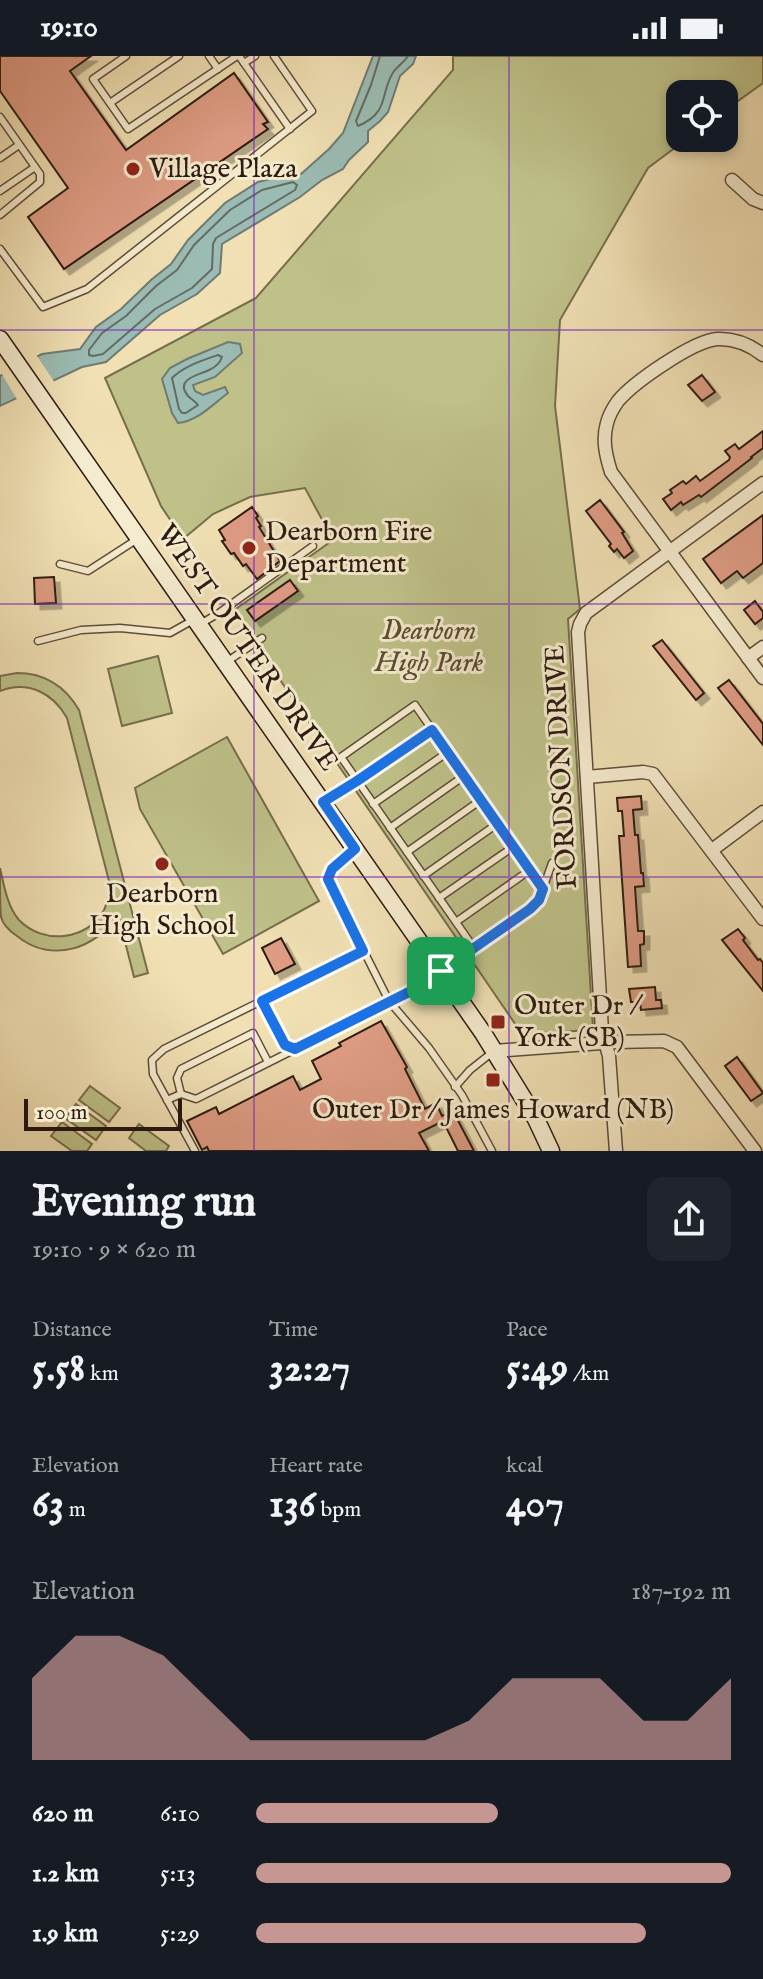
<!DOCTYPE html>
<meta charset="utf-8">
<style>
:root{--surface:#171b24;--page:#20242c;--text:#f1f3f6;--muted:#9ea1a6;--accent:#c59692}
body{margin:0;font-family:"IM FELL English",serif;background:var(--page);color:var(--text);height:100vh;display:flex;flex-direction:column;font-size:30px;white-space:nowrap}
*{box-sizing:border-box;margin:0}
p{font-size:26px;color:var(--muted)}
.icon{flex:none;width:44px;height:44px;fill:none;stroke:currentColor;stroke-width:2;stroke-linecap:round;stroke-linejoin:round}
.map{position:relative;height:1095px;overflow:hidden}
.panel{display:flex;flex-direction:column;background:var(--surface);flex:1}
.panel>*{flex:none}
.controls{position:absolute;left:666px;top:24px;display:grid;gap:16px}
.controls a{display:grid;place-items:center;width:72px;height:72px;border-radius:16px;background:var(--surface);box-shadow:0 4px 12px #0003;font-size:40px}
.scale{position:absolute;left:24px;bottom:20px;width:158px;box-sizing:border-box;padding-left:8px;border:4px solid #2d1a10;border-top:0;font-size:22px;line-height:28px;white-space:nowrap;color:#2d1a10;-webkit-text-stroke:6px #f5ebce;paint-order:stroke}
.pin{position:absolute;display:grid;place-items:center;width:68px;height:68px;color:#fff;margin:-34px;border-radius:16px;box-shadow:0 4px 12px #0006}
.round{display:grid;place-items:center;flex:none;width:84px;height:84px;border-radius:16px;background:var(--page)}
.summary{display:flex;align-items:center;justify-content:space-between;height:136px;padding:0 32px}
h1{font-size:44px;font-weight:800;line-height:60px}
.figures{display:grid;grid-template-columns:repeat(3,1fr);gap:12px;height:136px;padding:8px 32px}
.figures div{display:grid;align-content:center}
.figures b{font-size:40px;font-weight:800}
.figures small{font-size:22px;font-weight:400}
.figures p{font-size:22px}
.chart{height:224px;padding:16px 32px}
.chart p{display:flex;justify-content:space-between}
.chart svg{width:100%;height:144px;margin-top:8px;fill:var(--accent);opacity:.7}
ul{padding:0 32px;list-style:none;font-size:26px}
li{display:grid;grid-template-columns:128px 96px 1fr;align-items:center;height:60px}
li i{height:20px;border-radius:10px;background:var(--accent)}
.status{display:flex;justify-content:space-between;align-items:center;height:56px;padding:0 40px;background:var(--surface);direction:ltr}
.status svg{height:22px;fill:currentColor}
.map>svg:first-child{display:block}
</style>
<div class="status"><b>19:10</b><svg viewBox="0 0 49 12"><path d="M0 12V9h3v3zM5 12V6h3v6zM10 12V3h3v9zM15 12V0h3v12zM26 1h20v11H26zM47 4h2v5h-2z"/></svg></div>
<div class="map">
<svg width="763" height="1095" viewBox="0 0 763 1095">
<defs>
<filter id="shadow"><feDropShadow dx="5.5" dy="5.5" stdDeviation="0" flood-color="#0004"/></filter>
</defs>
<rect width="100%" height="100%" fill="#f0e0b4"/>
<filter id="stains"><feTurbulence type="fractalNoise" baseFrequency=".0025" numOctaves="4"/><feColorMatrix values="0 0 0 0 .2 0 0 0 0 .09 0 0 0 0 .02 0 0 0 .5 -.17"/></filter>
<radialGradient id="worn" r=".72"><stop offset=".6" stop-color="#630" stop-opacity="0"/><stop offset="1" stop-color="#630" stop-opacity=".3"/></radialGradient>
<g fill="#bfc189" stroke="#766e4c" stroke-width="2">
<polygon points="453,0 763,0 763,27 724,55 724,38 680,38 680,82 688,82 648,112 560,264 555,350 580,553 568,563 593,972 592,974 522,978 233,555 333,484 305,432 250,441 213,458 183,483 161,450 105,322 256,242 453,14"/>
<polygon points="158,600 172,657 122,670 108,613"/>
<path d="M17,617C44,617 65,630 79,654L148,917L134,921L118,858C97,893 51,908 17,880C11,876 3,869 1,861C0,852 0,823 0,812C4,829 7,850 19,864C43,889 87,885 104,854C108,846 108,838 110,829L67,662C53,637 28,624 0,635V620Z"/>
<polygon points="227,681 319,845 223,898 140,753 135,732"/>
<polygon points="90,1030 120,1052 109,1066 79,1044"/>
<polygon points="76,1048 106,1070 96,1084 65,1062"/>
<polygon points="62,1066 92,1088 87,1095 72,1095 51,1080"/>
<polygon points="139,1068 169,1090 166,1095 146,1095 129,1082"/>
</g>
<g fill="#9bbcb4" stroke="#6f7b72" stroke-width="2">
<polygon points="373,0 416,0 413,8 400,20 388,56 380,65 368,75 368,86 349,104 343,113 322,124 300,141 222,188 220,217 197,238 160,259 106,306 82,311 0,350 0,320 42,298 80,293 96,271 121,253 151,224 171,208 188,184 225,147 258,126 282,120 301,118 329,93 343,77"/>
<path d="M228,286L240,288L242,297L215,321L193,329L195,335L203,339L225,331L228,337C213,348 198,365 178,367L172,357L162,323L170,312L187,303Z"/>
</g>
<polygon fill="#f0e0b4" points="35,297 55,327 18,345 0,315"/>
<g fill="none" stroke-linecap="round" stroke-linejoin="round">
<g stroke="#646b62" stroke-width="2">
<path d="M380,0L371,29L356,65L358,70C391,56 379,37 394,15C398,10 404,6 408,0"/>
<polygon points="293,126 297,129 295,134 216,182 213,188 212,213 192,232 155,253 103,298 93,300 89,299 89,294 102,277 126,260 156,230 177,214 194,189 230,154 262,134"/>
<path d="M218,299L222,301C220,307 216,311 209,314C199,319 174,323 188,340C191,343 195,345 198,349L186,357H182L179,353L172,322C184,310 203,304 218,299Z"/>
</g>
</g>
<g fill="#de9c84" stroke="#2d1a10" stroke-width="2" filter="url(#shadow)">
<polygon points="0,0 91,0 70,15 126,94 234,17 268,66 263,68 268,73 64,213 28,161 68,132 0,35"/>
<polygon points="702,319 715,336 702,345 688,329"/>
<polygon points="763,375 763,392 751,401 752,402 701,441 699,439 683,449 681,446 671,454 663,443 672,437 670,434 683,425 686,428 696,420 700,425 729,404 730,401 725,395 735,388 739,393"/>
<polygon points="600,444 624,476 622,477 633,495 624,502 617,493 614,496 609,490 611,488 586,455"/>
<polygon points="252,451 258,460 256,462 261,470 259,471 280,505 257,523 246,508 243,510 234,497 231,498 222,485 225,484 219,474"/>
<polygon points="763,459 763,507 743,522 737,515 721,527 703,503"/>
<polygon points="54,521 56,547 35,548 34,522"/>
<polygon points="290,524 298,535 255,565 247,554"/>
<polygon points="755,545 763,556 763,562 755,568 744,554"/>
<polygon points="662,584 704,637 696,644 653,590"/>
<polygon points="729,624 763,668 763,689 718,632"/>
<polygon points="641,740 642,753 633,754 635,779 638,779 641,817 643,817 644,830 635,831 638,875 644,875 644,888 640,889 641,910 628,911 619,780 624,780 622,755 618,755 617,742"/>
<polygon points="738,873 745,882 743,884 758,904 760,903 763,907 763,935 722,884"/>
<polygon points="281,882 295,908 275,918 262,892"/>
<polygon points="655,931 656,944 661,944 662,952 641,954 640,946 631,946 629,933"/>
<polygon points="381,965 407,1011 405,1013 425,1053 436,1047 442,1060 453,1055 474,1095 458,1095 443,1065 419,1077 429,1095 209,1095 207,1091 202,1094 187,1065 216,1051 219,1058 293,1020 300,1034 321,1023 312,1005 341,990 339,987"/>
<polygon points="737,1001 763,1037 751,1045 725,1010"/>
</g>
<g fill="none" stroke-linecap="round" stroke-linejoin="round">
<g stroke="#5e4c39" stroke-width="9">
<g id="service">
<polyline points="126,0 93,23 128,73 237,0"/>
<polyline points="209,0 218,13"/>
<polyline points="239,0 244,7 255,0"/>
<polyline points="244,7 290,73"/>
<polyline points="110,47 179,0"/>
<polyline points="0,61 40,118 40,126 0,159"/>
<polyline points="0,102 19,89"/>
<polyline points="0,135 35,111"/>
<polyline points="0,193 43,251 87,233 312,55 274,0"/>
<polyline points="60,508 88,515 139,482"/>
<polyline points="202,567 219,557 313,490"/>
<polyline points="38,585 81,574 120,572 170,577 195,563"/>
<polyline points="225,607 262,582"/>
<polyline points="325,745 357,725 432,674"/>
<polyline points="373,748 448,696"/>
<polyline points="390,772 464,720"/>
<polyline points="353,796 332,813 329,826 389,945 429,992 462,1039 492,1095"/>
<polyline points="407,796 481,744"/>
<polyline points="423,820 497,768"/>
<polyline points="439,842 513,791"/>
<polyline points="456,866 530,814"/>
<polyline points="474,892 341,701 415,649 543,833"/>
<polyline points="262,945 285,989 295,993"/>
<polyline points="455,1031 470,1014 494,995"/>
<polyline points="181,1038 177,1022 181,1013 253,977 268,1006"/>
<polyline points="167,1044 181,1038 196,1043 415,933 530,853 539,844 552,807"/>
<polyline points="195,1095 153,1018 152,1004 164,993 363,895"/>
</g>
</g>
<g stroke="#5e4c39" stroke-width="15">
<g id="minor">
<polyline points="732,124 753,143 763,147"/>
<path d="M763,299C749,288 735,282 717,283C693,285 634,326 618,345C613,352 609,359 607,367C602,384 606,400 611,416L763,622"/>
<polyline points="748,602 763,591"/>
<polyline points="587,721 643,716 653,718 763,863"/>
<polyline points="712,794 763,756"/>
<polyline points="495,995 615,986 664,985 677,991 755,1095"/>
<polyline points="616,1095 609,1000 602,975 578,576 580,568 586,557 763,427"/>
</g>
</g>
<g stroke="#2d1a10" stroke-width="19">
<polyline id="secondary" points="0,283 483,977 536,1063 551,1095"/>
</g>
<use href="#service" stroke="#f5ebce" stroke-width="6"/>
<use href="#minor" stroke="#f5ebce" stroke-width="12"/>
<use href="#secondary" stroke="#f5ebce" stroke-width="16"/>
</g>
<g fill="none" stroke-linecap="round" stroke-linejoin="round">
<g stroke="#fff" stroke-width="16">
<polygon id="route" points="432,674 543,833 539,844 530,853 415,933 295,993 285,989 262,945 363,895 328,823 332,813 355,793 323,746 357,725"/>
</g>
<use href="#route" stroke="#1a73e8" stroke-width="10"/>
</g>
<path fill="none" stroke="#7b2cbf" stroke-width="2" stroke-opacity="0.55" d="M254,0V1095M509,0V1095M0,274H763M0,548H763M0,821H763"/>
<g fill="#8f2418" stroke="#f5ebce" stroke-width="3">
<circle cx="133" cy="113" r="8"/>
<circle cx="249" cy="492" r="8"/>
<circle cx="162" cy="808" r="8"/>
<rect x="490" y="958" width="16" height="16" rx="4"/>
<rect x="485" y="1016" width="16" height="16" rx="4"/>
</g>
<g text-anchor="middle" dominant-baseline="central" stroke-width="6" stroke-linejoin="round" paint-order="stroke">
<g font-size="28" fill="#2d1a10" stroke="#f5ebce" text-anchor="start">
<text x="149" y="113">Village Plaza</text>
<text x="265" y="476">Dearborn Fire<tspan x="265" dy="32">Department</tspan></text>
<text x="162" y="838" text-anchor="middle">Dearborn<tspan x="162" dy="32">High School</tspan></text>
<text x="514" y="950">Outer Dr /<tspan x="514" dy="32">York (SB)</tspan></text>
<text x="493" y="1054" text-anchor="middle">Outer Dr / James Howard (NB)</text>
</g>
<g font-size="28" font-style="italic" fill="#594c34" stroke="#f5ebce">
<text x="429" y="575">Dearborn<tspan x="429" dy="32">High Park</tspan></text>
</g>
<g font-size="28" fill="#2d1a10" stroke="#f5ebce">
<text transform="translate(247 592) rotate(55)">WEST OUTER DRIVE</text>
<text transform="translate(562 711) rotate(-93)">FORDSON DRIVE</text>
</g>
</g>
<rect width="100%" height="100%" filter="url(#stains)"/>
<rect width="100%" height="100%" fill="url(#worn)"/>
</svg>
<div class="controls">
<a><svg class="icon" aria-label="locate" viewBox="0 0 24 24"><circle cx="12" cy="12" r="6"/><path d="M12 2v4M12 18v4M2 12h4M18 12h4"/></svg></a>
</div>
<div class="scale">100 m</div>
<div class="pin" style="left:441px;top:915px;background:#1e9e55"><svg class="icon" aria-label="arrive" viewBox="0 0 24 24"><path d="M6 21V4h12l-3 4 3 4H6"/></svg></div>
</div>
<section class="panel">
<div class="summary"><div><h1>Evening run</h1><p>19:10 · 9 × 620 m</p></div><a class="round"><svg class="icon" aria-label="share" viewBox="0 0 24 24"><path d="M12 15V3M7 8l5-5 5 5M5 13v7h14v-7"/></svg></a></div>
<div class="figures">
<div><p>Distance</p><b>5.58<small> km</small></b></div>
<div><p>Time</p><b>32:27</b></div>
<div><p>Pace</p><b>5:49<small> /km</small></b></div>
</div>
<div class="figures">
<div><p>Elevation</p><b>63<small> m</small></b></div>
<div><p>Heart rate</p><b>136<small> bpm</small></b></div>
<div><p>kcal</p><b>407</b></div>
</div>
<div class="chart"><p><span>Elevation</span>187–192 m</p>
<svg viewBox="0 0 160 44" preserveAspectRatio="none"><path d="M0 44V19L10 6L20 6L30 12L40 25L50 38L60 38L70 38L80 38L90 38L100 32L110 19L120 19L130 19L140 32L150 32L160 19V44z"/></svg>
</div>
<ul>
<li><b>620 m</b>6:10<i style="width:51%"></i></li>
<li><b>1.2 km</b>5:13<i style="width:100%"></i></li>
<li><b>1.9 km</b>5:29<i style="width:82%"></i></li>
</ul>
</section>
